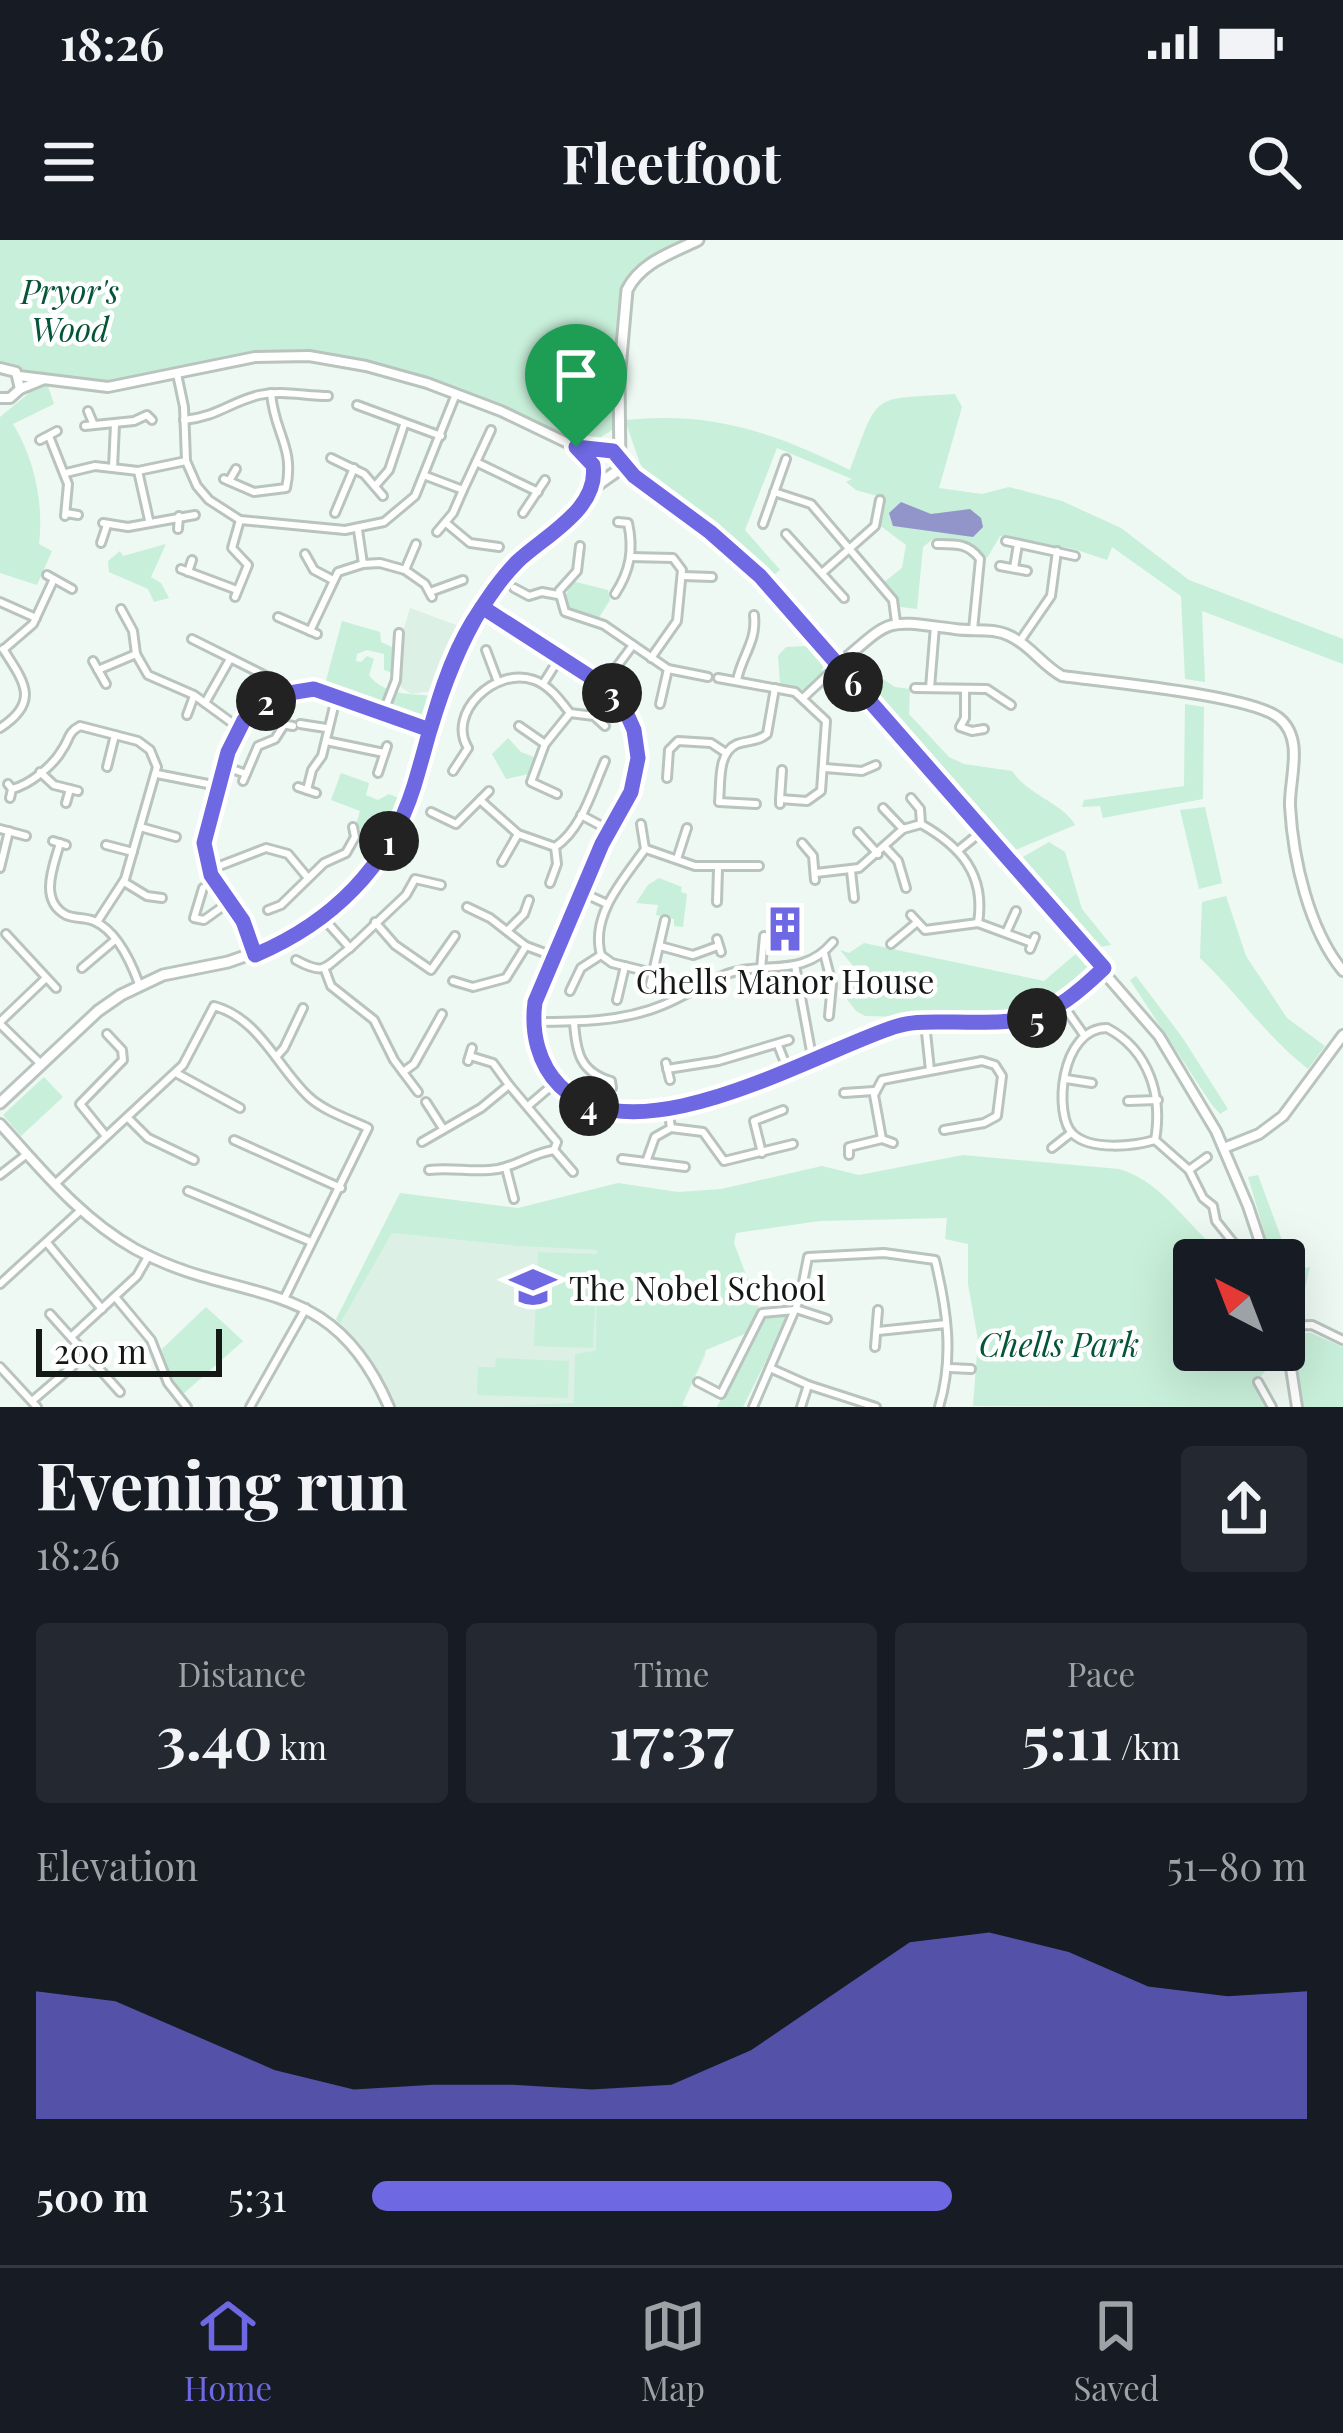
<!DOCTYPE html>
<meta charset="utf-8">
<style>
:root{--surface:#171b24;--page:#242831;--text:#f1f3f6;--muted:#9ea1a6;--line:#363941;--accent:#6e68e2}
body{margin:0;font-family:"Playfair Display",serif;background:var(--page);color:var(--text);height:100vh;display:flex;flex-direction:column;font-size:45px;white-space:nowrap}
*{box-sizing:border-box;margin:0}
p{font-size:39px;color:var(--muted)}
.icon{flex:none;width:66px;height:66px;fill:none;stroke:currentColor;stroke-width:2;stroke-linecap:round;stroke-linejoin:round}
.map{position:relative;height:1167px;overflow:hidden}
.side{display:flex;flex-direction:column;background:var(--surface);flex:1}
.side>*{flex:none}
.needle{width:78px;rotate:318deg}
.tools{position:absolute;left:1173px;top:999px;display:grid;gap:24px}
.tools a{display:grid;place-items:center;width:132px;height:132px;border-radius:12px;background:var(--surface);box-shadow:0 12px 48px #0002;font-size:60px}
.scale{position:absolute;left:36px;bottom:30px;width:186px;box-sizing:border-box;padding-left:12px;border:6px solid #151916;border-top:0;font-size:33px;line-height:42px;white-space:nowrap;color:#151916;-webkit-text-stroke:9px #fff;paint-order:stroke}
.pin{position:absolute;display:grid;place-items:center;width:102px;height:102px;color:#fff;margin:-123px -51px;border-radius:50% 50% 50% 0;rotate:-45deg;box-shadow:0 0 12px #0007}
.pin .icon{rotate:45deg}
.km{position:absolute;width:60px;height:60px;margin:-30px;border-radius:50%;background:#222;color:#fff;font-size:33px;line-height:60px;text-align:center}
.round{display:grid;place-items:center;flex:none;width:126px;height:126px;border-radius:12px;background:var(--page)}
.head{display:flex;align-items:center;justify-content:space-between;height:204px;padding:0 36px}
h1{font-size:66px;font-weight:700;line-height:90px}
.stats{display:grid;grid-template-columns:repeat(3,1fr);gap:18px;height:204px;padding:12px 36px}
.stats div{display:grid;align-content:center;border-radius:12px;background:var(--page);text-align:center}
.stats b{font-size:60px;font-weight:700}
.stats small{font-size:33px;font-weight:400}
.stats p{font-size:33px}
.chart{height:336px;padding:24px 36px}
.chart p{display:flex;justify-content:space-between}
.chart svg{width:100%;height:216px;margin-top:12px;fill:var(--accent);opacity:.7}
ul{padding:0 36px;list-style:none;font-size:39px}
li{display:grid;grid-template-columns:192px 144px 1fr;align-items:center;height:90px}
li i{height:30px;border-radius:15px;background:var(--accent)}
.status{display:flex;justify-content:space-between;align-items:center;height:84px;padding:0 60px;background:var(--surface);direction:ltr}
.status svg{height:33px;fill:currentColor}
header{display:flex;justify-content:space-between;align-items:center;height:156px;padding:0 36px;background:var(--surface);font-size:54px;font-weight:700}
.tab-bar{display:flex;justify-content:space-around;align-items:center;height:168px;border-top:3px solid var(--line);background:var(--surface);font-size:33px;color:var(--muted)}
.tab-bar a{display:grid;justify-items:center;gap:6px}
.tab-bar .selected{color:var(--accent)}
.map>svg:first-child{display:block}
</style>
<div class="status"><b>18:26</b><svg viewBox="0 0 49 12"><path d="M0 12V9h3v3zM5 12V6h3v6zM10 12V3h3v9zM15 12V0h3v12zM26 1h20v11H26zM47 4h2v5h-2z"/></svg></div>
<header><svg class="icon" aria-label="menu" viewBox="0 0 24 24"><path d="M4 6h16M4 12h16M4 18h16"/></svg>Fleetfoot<svg class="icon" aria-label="search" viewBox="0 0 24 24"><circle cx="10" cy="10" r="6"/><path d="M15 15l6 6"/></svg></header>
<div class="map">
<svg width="1343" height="1167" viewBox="0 0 1343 1167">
<rect width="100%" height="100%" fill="#edf9f2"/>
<g fill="#dcf0e5">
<polygon points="410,368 459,386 431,451 411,454 400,446 401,398"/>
<polygon points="392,993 517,1006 598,1010 706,1114 681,1167 394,1167 369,1117 340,1084"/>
</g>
<g fill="#c8efd9">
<polygon points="0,0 689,0 642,24 626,44 616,176 612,190 590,204 428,140 308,109 250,112 123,140 85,142 32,133 0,122"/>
<path d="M48,146L54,164L13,184C34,218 44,263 39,304L52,311L37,345L0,333V177L35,148Z"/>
<path d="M955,154L962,167L939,248L982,254L1009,247L1062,261L1121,288L1189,340L1343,399V424L1202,371L1205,442L1185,439L1181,356L1112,307L1107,320L1074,309L1000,296L987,318L962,302L933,299L923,307L917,369L900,367L883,343L902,328L906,305L878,284L884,258L856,250L846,242L852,239L777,208L745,290L780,330L768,339L734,305L643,232L625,180C714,171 771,192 850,230C880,150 870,160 955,154Z"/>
<polygon points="166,304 151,337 161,343 169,358 154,362 148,349 109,332 108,321 120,311 123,316"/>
<path d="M572,341L608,350L610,360L598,379C582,376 571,375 564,360Z"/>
<path d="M342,381L380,392L381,402L394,408L395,434L384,430V414L367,410L357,414L356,421L361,422L367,416L374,419L369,435C384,456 413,454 436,456L429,479L422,483L325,444Z"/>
<polygon points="808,406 823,425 822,433 805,450 780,444 778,416 786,407"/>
<path d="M874,433L895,447L910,449L909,474L949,517L964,524L1012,531C1029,556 1063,563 1075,585L1008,613L901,490L870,447Z"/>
<polygon points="1185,464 1204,467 1203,559 1103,578 1100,566 1082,567 1084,560 1184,546"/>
<polygon points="508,498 521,512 536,518 529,534 506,539 492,514"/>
<polygon points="341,533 369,543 366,555 378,560 389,554 399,558 375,603 356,585 360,571 331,560"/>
<polygon points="1205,567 1222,643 1199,649 1180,570"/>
<polygon points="1049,602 1065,612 1082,669 1111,705 1100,707 1016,621"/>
<polygon points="659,638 682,647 681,652 687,654 683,687 674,686 674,679 656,675 658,665 636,663 648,645"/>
<path d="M1226,656L1246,716L1287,778L1325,806L1308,829C1266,796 1238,754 1200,718L1202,662Z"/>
<polygon points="864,703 1044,741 1078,712 1092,729 1044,771 999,779 865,776 856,771 840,750 842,746 863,738 840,710 849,713"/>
<polygon points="1136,736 1182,797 1228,869 1220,874 1212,865 1130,740"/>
<polygon points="44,837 63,857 21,896 3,875"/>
<path d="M963,915L1119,929C1167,943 1190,993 1231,1020H1194V1110H1278L1286,1128H1268L1259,1138L1271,1167L973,1166L978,1100L968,1044V1004L945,999L947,978L820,981L736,993L734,1003L759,1069L747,1093L706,1110L682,1165L689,1167L501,1166L574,1163L575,1114L596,1111L597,1025L593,1108L534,1106L538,1012L597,1014V1010L517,1006L392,993L340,1084L336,1079L400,953L518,968L618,943L678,952L721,949L822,926L859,935Z"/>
<polygon points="1258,935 1293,1030 1310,1027 1302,1062 1304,1070 1300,1074 1284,1054 1284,1020 1272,1019 1248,937"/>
<polygon points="206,1067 243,1101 182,1155 167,1132 162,1109"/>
<polygon points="790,1073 743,1167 717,1167 765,1075"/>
<polygon points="1301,1093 1311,1093 1343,1107 1343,1167 1301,1167 1298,1130"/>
<polygon points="496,1118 569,1121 568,1158 477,1155 478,1127 495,1127"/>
</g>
<polygon fill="#9295ca" points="901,262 931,274 970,269 981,278 983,287 973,297 893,286 889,273"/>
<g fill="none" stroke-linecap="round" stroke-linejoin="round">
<g stroke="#b9c4be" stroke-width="12">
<g id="minor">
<polyline points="177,134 184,167 186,221 197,246 209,260 240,280 345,290 384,282 415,256 456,154"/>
<polyline points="357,165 441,196"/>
<polyline points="88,171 93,183"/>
<path d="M184,180C219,176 228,163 259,155C282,150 305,156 328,156"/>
<polyline points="85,186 134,181 147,175 152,180"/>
<polyline points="49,196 68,244 65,276"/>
<polyline points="40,200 57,191"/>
<polyline points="331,218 364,234 383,256"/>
<polyline points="476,222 538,252"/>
<polyline points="113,228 115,184"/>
<polyline points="138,231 149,280"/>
<polyline points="66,233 95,226 138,231 186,221"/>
<polyline points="426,236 463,250 491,190"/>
<path d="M224,239L254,252L286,248C295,207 274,193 271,153"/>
<polyline points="229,241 236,229"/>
<polyline points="375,246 389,230 404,185"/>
<polyline points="774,252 811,264 893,360 896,382"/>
<polyline points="66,273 78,275"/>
<polyline points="335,273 354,228"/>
<polyline points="523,273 545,240"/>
<polyline points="103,283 128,287 195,275"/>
<polyline points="446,283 470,303 499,307"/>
<polyline points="763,284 786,219"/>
<polyline points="178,289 179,276"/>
<polyline points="358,290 363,324 380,323 405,330 416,304"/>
<polyline points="437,292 453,273 463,250"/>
<polyline points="786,294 844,358"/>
<polyline points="1006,301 1075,316"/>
<polyline points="101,303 107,285"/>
<path d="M937,304C956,304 968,303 980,319L973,390"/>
<polyline points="580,306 577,331 559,351 565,372 604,385 668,429 708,437"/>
<polyline points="305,314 314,330 333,340"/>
<polyline points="630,317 673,318 682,330 677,381 651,418"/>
<polyline points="1000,326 1027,331"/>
<polyline points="1014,328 1018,304"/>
<polyline points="181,329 237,350"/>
<polyline points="405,330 425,344 432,357"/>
<polyline points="188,332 192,320"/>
<polyline points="822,333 875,286 880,260"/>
<polyline points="47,335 72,349"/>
<polyline points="683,336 712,337"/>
<polyline points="514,348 529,356 542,352 558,355"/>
<polyline points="430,352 463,340"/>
<path d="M615,354C630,331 634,310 628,283L618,282"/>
<polyline points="235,357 248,325 232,308 240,280"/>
<polyline points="0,362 36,378"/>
<polyline points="121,369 133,391 136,414 148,435 194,455 239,488"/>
<polyline points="278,377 317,394"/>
<polyline points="310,391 338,332 363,324"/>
<polyline points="192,399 276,441"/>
<polyline points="1020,401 1051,356 1057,311"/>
<polyline points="4,409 33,384 53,341"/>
<polyline points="486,410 498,442"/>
<polyline points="93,421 106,444"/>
<polyline points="98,430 136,414"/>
<polyline points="718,438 795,452 826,481 821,551 807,561 780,559 780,564"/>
<path d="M737,440C742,415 757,402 754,375"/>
<polyline points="543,444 560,417"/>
<polyline points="603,445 633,405"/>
<polyline points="915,448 987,449 1011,465"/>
<polyline points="930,448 935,386"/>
<polyline points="965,451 965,478 960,487 972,491 984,489"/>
<polyline points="803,458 838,425"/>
<polyline points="205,463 230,419"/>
<polyline points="660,464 668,429"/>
<polyline points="570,473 594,476 605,486"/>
<polyline points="187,475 194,456"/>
<polyline points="382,476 396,440 399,393"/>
<polyline points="275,483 293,486"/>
<polyline points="300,484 326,488"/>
<polyline points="519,486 545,504"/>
<path d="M0,488C40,462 25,443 3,409"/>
<polyline points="326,501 384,513"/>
<polyline points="224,526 246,534"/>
<polyline points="107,527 115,495"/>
<polyline points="825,528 862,531 876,525"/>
<path d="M453,531L468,508C446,473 496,426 534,440C549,445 560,460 570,473L545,504L531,542L557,554"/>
<polyline points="40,532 54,545 78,551"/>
<polyline points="378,533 387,506"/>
<polyline points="157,534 218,546"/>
<polyline points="667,538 669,510 678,501 711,503 726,513"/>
<polyline points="243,541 258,506 275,499 284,485"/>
<polyline points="8,544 12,549 10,558"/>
<polyline points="298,547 316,553"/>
<path d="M12,549C29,545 53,526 62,510C70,499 67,493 80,486L138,501L150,510L157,527L125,639L97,682"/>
<polyline points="307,550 312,530 322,516 337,454"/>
<polyline points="911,558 920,569 921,584"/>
<polyline points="780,559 782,530"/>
<polyline points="480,560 489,551"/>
<polyline points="66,563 70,549"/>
<path d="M756,564L719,562C721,543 717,513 737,504C749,500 757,502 767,494L775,448"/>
<polyline points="883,568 903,589"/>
<path d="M431,572L456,584L480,560L518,594L555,607C582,589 592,550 605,521"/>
<polyline points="581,575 609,590"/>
<polyline points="140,587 176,597"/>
<polyline points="0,589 26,596"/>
<polyline points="858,592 878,614"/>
<polyline points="53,601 66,605"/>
<path d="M60,603C54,625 38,660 66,675C75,679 85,677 94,681C117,691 131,722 139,744"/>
<polyline points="802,603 813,616 815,640"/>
<polyline points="106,605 133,612"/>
<polyline points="885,607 898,621 906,648"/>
<polyline points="646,609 695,626 759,626"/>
<polyline points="960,609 981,592"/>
<polyline points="677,619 687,588"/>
<polyline points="502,622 518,594"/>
<polyline points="0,628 9,591"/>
<polyline points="209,630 266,608 288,614 308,638"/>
<polyline points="851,631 854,658"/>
<path d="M816,633L859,628L903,589L921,584C960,606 986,634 978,683"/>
<polyline points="124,642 147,656 162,658"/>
<polyline points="550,643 557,624 555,607"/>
<polyline points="203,648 194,678 204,680 229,662"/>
<polyline points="581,652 605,663"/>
<polyline points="717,662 718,629"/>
<polyline points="467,667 490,678 526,706"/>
<polyline points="268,670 281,665 324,623 346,613 355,597 353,587"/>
<polyline points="911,675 925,690 978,683 1032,703"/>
<polyline points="324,679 350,708 406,655 415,639 441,645"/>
<polyline points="375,682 395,705 431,730 455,696"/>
<polyline points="507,691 524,674 529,660"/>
<polyline points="1006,693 1016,671"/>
<polyline points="6,694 56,748"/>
<polyline points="717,699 721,712"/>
<polyline points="891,704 915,684"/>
<polyline points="660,706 693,715 718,706"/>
<polyline points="1030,709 1035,697"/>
<path d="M254,711C250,699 246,687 240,677C229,657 212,645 207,622C200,591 213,561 222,532C264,394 339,465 430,490"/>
<polyline points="824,713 832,744 829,776"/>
<path d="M601,715C590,675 624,639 645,609L641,584"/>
<polyline points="601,715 612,723 653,733"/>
<path d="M296,720C327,737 325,726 350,708"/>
<polyline points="795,725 813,822"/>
<polyline points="82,728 115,700"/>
<polyline points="761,729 764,696"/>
<polyline points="325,730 331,746 374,780 394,820 418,852"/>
<polyline points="453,741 473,747 506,738 526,706 553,716"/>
<polyline points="650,745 665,680"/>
<polyline points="570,751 581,728 601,715"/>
<polyline points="617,760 625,726"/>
<polyline points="1063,765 1084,795"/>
<polyline points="0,782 45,739"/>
<path d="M534,782C576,782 623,782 663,765C685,756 707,741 730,733C767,721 803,738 833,702"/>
<path d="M574,782C576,812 580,832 611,841L612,848"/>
<polyline points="925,783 930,830"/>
<polyline points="0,784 42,825"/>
<path d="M1107,788C1149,810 1163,856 1155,900C1134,906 1091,911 1073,894C1053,876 1060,788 1107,788Z"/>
<polyline points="778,805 789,833"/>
<polyline points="276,817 284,808 303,768"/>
<polyline points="468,821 472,808"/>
<polyline points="666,823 670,840"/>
<polyline points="667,829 718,821 789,800"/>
<polyline points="403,832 414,824 442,774"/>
<polyline points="176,833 240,868"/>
<polyline points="1066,839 1092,843"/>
<polyline points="509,845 557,902 554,910 573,932"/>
<polyline points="844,853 874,851"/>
<polyline points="1128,861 1158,860"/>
<polyline points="426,862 442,887"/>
<polyline points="528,866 556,842"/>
<polyline points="128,878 148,898 194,920"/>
<polyline points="671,888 703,892 724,921 793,904"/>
<polyline points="106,896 80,864 123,820 122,810 107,794"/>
<polyline points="234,900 341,948"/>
<polyline points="1155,900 1189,930 1203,958 1213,966 1216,981 1236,1006"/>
<polyline points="422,902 481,868 509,845 493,823 470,816"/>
<polyline points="893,903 882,899 874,855 882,840 982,821 995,825 1002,836 997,876 984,883 944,890"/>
<polyline points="1052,908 1071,893"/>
<polyline points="762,913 754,881 783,870"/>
<polyline points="849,915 849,907 882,899"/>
<polyline points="622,919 646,922 655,897 671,888 668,867"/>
<polyline points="646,922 685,927"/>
<polyline points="506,928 514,959"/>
<path d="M429,930C453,927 474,933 498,929C518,925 533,913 554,910"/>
<polyline points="1189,930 1207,917"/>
<polyline points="0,935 27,914"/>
<path d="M55,944L183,825L214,766C259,778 277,827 309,857C324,871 349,879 368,888L284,1059"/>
<polyline points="188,951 309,1001"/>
<polyline points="48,1004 102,1069"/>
<polyline points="0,1044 80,971"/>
<polyline points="116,1058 151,1100 168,1143 187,1167"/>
<polyline points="796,1069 827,1079"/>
<polyline points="50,1074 120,1152"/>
<polyline points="1285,1086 1312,1085 1343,1100"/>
<polyline points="878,1091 946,1084"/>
<polyline points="71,1097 137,1036 149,1015"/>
<polyline points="875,1107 878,1070"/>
<polyline points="0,1127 37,1167"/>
<polyline points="770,1128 808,1145 876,1167"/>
<polyline points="950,1128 971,1129"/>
<polyline points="698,1142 721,1154 762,1073 795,1070"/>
<polyline points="1258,1142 1272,1167"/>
<polyline points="32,1161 87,1114"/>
<polyline points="250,1167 306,1068"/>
<path d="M753,1167L800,1058L808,1017L884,1013L935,1020C947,1070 954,1117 939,1167"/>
<polyline points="801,1167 808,1145"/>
</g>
</g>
<g stroke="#b9c4be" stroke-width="14">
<g id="tertiary">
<polyline points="0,128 16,132 20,149"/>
<polyline points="19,136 108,147 255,117 309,116 366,126 427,143 501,171 576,207 601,211"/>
<polyline points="0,158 10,158 20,149 42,140"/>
<polyline points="621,222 728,306 760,336 1159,796 1216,891 1248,966 1266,1020"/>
<path d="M482,367C525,395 622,442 635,492C645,533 624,559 607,594C593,621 582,649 570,677C544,736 503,810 574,857C636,899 772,841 835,813C857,803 879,790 903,785C949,775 1003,795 1047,774C1069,764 1087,745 1104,729"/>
<path d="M838,425C894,377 882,380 955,389C973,392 993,387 1010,396C1030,405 1042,425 1062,436C1104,442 1251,455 1279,478C1305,499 1289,539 1290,566C1293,620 1309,690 1343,731"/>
<path d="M0,884C42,930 80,978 135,1009C241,1067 330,1030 389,1167"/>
<polyline points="1224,908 1259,894 1283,876 1343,795"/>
<polyline points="1284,1083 1297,1167"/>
</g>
</g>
<g stroke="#b9c4be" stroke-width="15">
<g id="secondary">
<polyline points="593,248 597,215 607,210 620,219"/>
<path d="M0,863L98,771L121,755L163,735L228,722L282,703L324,679L348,656L374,625L401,577L444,445L461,402L482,367L517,322L568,279L593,248L620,229L619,140L627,50C641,22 672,13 698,0"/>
</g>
</g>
<use href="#minor" stroke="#fff" stroke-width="6"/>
<use href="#tertiary" stroke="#fff" stroke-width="8"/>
<use href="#secondary" stroke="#fff" stroke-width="9"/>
</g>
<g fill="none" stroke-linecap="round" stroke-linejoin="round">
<g stroke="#fff" stroke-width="24">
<path id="route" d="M576,207L593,225C600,269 544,296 517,322C500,339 486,361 473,381C442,432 431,490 414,546C389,627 331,683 255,715L243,681L211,635L204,603L228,512L244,480L277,455L314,449L430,490C443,446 458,406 482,367L603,445L626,472L634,490L638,518L631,552L602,604L535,762C531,792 538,824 560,846C636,920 812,814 894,787C911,781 930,782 948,782C1028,783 1044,785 1104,728L760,336L710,292L634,236L613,211L576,207"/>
</g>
<use href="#route" stroke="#6e68e2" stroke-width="15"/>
</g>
<defs>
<g id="building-bare" transform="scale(3.6)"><path d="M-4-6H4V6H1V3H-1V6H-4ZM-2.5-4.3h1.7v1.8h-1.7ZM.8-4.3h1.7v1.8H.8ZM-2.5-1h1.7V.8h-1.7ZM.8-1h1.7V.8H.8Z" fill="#6e68e2" stroke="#fff" stroke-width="2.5" paint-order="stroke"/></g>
<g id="school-bare" transform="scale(3.6)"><path d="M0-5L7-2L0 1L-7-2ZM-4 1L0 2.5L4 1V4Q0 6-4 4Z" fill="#6e68e2" stroke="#fff" stroke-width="2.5" paint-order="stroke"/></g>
</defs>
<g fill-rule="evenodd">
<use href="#building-bare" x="785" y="689"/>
<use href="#school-bare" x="533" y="1047"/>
</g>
<g text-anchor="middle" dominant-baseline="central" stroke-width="9" stroke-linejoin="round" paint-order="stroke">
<g font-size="33" font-style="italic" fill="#055538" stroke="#fff">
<text x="70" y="50">Pryor's<tspan x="70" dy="38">Wood</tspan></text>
<text x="1059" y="1103">Chells Park</text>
</g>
<g font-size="33" fill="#151916" stroke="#fff">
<text x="785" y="740">Chells Manor House</text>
<text x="569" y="1047" text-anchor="start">The Nobel School</text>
</g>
</g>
</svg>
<div class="tools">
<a><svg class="needle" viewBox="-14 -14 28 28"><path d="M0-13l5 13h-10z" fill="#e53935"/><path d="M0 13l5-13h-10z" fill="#9ea1a6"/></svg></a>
</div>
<div class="scale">200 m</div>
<div class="pin" style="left:576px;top:207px;background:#1e9e55"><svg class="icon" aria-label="arrive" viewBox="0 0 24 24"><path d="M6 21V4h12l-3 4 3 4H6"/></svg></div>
<b class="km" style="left:389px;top:601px">1</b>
<b class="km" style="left:266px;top:461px">2</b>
<b class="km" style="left:612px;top:453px">3</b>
<b class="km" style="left:589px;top:866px">4</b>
<b class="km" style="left:1037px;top:778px">5</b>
<b class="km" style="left:853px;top:442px">6</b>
</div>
<section class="side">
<div class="head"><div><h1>Evening run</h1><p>18:26</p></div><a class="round"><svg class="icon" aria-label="share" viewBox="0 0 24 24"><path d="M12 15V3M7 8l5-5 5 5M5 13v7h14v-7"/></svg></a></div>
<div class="stats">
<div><p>Distance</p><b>3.40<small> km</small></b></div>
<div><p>Time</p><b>17:37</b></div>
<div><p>Pace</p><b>5:11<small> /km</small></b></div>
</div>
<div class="chart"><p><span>Elevation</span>51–80 m</p>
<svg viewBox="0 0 160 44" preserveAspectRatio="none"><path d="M0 44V18L10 20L20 27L30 34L40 38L50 37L60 37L70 38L80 37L90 30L100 19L110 8L120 6L130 10L140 17L150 19L160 18V44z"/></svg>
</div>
<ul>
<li><b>500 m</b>5:31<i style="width:62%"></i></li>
</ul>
</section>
<nav class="tab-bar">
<a class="selected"><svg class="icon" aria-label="home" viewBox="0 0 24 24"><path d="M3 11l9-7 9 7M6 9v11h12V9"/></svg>Home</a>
<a><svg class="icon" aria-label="map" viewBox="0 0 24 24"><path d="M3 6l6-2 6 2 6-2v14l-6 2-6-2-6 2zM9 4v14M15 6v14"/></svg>Map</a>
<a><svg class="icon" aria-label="saved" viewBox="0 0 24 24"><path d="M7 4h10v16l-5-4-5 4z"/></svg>Saved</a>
</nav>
